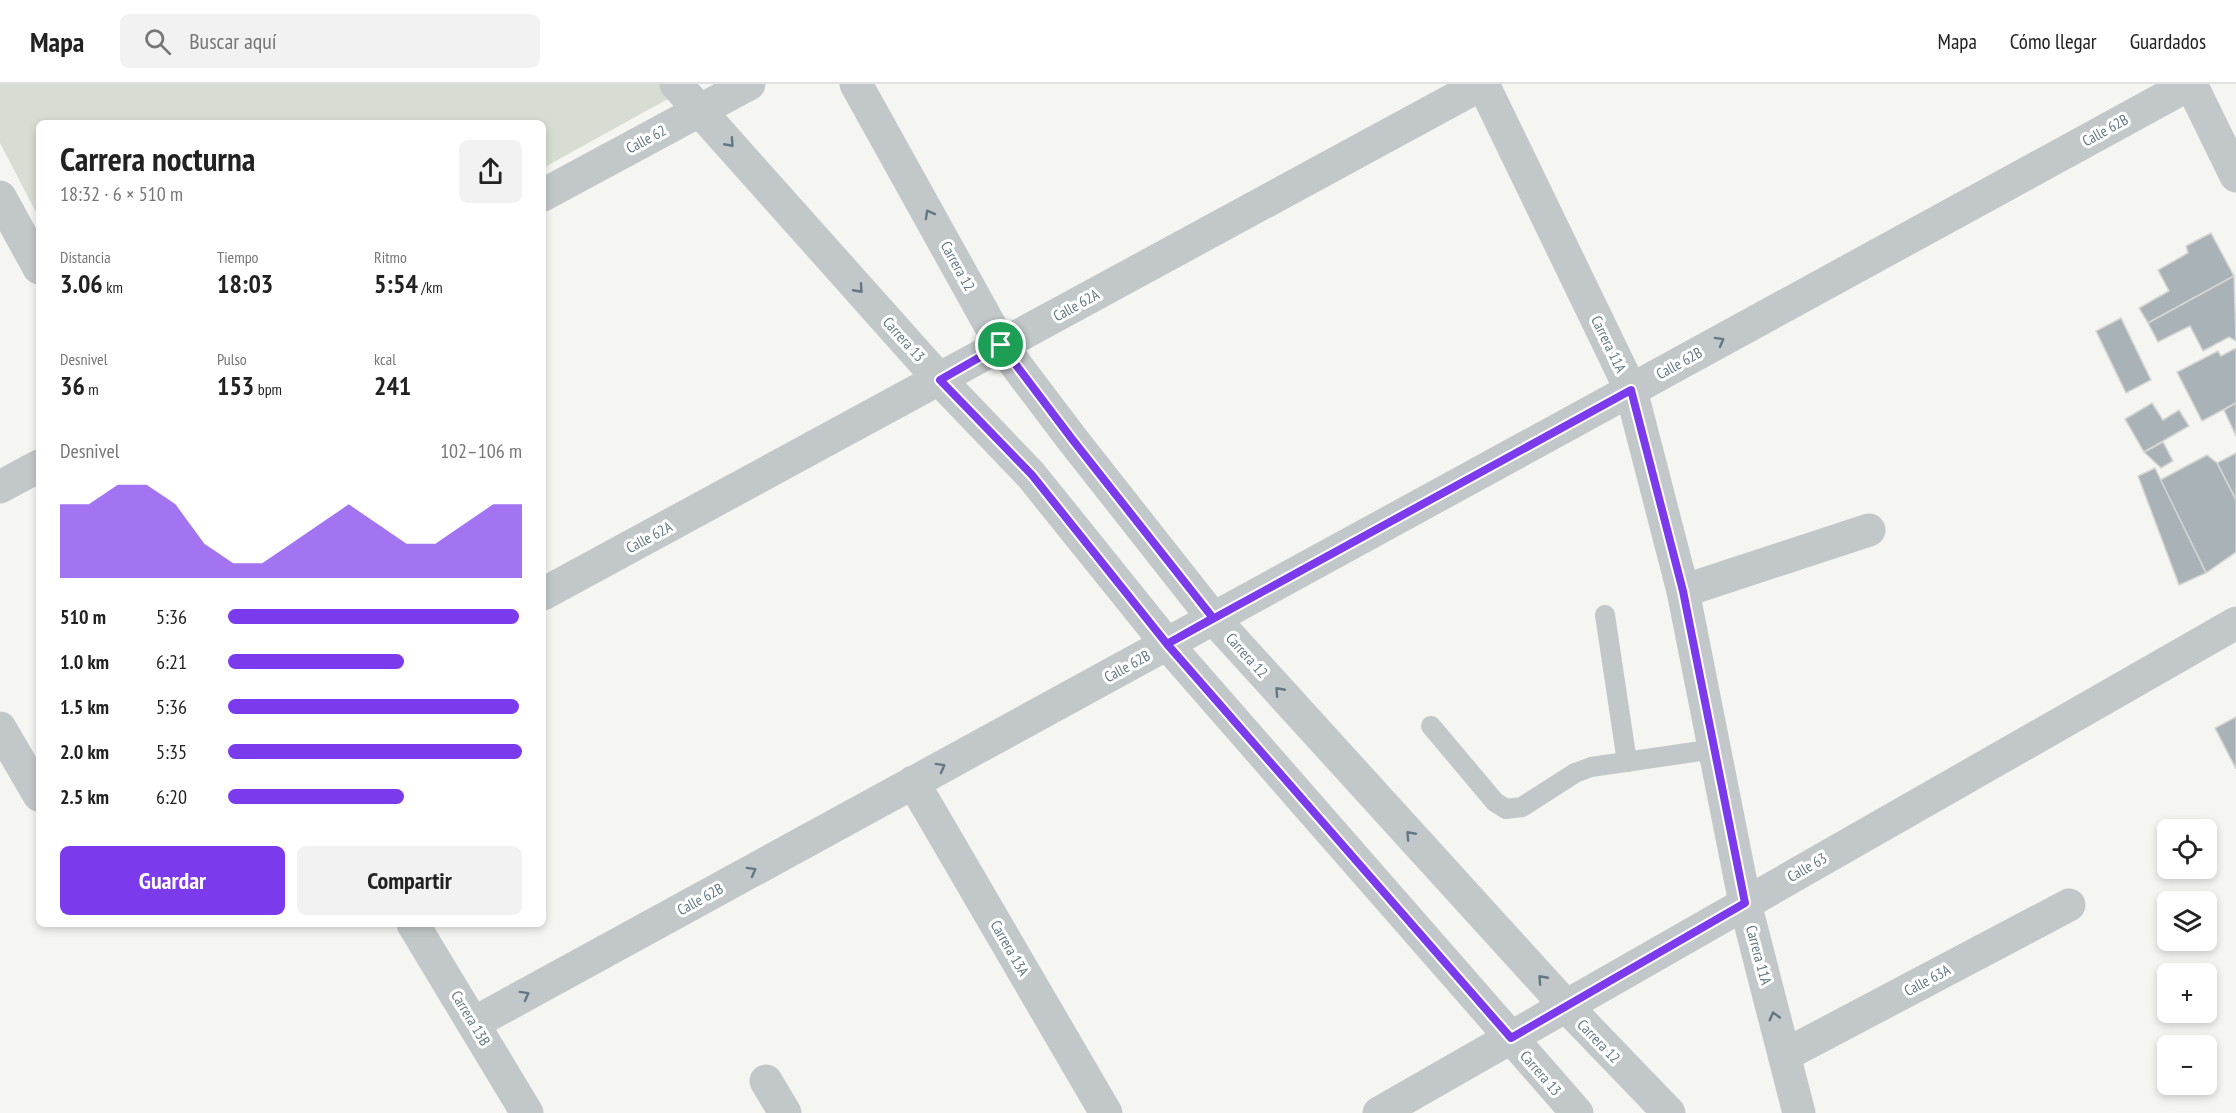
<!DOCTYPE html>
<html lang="es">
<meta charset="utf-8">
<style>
:root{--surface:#fff;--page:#f2f2f2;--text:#222;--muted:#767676;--line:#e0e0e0;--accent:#7c3aed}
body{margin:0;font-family:"PT Sans Narrow",sans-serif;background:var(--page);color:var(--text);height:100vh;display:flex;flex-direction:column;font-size:22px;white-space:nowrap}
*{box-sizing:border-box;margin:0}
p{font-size:20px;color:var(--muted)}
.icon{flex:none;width:33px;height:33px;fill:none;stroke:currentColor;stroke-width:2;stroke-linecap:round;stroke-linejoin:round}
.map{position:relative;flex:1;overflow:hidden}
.sheet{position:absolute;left:36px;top:36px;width:510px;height:807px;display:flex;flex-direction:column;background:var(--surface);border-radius:9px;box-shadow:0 3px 9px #0003}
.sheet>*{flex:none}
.controls{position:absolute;left:2157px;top:735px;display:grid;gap:12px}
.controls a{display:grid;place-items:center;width:60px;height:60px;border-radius:9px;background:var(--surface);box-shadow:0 3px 9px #0003;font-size:30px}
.pin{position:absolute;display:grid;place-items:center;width:51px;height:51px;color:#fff;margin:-26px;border:3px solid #fff;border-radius:50%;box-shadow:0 2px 6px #0007}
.round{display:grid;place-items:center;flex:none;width:63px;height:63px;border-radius:9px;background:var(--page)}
.headline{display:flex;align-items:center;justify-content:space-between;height:102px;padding:0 24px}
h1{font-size:33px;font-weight:600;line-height:45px}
.metrics{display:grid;grid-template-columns:repeat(3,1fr);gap:9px;height:102px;padding:6px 24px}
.metrics div{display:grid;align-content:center}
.metrics b{font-size:26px;font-weight:600}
.metrics small{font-size:16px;font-weight:400}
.metrics p{font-size:16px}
.chart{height:168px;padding:12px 24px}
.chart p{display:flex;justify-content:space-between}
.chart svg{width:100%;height:108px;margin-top:6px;fill:var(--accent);opacity:.7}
.button{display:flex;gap:12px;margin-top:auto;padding:12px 24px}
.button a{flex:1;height:69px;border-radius:9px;background:var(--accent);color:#fff;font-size:24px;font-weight:600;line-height:69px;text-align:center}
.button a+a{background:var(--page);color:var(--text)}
ul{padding:0 24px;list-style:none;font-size:20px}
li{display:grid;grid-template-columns:96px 72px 1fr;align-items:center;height:45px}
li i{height:15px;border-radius:8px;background:var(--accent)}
header{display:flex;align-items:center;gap:36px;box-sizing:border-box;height:84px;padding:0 30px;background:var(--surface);border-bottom:2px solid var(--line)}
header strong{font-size:28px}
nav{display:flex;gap:33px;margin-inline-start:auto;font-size:21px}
.search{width:420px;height:54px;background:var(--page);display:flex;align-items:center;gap:15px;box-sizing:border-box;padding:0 21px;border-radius:9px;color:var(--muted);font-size:22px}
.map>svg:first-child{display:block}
</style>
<header>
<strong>Mapa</strong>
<div class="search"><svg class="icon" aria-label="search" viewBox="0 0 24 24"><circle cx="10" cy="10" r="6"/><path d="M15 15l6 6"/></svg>Buscar aquí</div>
<nav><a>Mapa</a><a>Cómo llegar</a><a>Guardados</a></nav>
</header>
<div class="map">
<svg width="2236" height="1029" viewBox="0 0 2236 1029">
<rect width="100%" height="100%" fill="#f5f5f1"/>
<polygon fill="#d7ddd2" points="0,0 695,0 543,84 543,39 39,39 39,134 0,59"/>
<g fill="#a9b3b7" stroke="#d6d6d4" stroke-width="1.5">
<polygon points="2211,149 2234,192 2148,239 2139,224 2169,207 2158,186 2188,169 2186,162"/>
<polygon points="2234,192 2236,257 2229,253 2203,267 2190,242 2158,258 2148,239"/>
<polygon points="2121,234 2151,296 2126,309 2096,247"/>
<polygon points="2236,264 2236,319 2202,337 2177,288 2218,267 2221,272"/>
<polygon points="2152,319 2163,336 2179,326 2189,342 2144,368 2125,335"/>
<polygon points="2236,319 2236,352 2224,326"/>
<polygon points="2163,358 2173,377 2161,384 2144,368"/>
<polygon points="2236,369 2236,416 2217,379"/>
<polygon points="2207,371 2217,379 2236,416 2236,468 2206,489 2160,396"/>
<polygon points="2155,384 2206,489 2179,501 2138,392"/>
<polygon points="2236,633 2236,685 2215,644"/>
</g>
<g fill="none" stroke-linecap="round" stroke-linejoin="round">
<g stroke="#c2c7c9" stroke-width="20">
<polyline points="1605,531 1627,678"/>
<polyline points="1431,642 1495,718 1506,725 1522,723 1575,689 1591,683 1715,665"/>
</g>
<g stroke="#c2c7c9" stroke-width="33">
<polyline points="676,0 940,296 1031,391 1167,560 1577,1029"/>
<polyline points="856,0 1001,261 1072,355 1213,534 1567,923 1669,1029"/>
<polyline points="1483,0 1631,306 1683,507 1745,819 1799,1029"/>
<polyline points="2191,0 2236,92"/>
<polyline points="543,111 749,0"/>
<polyline points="0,113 39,184"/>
<polyline points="0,403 39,382"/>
<polyline points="1683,507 1869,446"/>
<polyline points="543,510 1482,0"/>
<polyline points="0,644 39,711"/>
<polyline points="913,698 1106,1029"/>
<polyline points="413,840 527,1029"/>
<polyline points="474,939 2190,0"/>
<polyline points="1785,971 2069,821"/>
<polyline points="766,997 785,1029"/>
<polyline points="1379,1029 2236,539"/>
</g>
</g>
<defs><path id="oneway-chevron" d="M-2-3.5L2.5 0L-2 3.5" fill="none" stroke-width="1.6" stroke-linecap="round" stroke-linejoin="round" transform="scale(1.5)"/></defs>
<g stroke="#627884">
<use href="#oneway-chevron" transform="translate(730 59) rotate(48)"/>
<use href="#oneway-chevron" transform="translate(929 130) rotate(-119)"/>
<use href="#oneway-chevron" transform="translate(859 205) rotate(48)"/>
<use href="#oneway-chevron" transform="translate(1720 257) rotate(-29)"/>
<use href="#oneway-chevron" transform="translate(1279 607) rotate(-132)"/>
<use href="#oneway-chevron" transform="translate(941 683) rotate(-29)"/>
<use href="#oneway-chevron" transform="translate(1410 751) rotate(-132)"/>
<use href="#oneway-chevron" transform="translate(752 787) rotate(-29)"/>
<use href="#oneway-chevron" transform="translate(1542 895) rotate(-132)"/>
<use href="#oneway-chevron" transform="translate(525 911) rotate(-29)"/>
<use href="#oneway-chevron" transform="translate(1774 932) rotate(-105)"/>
</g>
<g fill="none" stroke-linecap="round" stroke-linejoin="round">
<g stroke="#fff" stroke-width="12">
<polyline id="route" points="1001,261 1072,355 1213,534 1167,560 1511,954 1745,819 1683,507 1631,306 1167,560 1032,391 940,296 1001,261"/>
</g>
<use href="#route" stroke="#7c3aed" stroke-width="8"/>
</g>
<g text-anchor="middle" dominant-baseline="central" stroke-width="6" stroke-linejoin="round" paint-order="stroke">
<g font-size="15" fill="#627884" stroke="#fff">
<text transform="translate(2105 46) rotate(-29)">Calle 62B</text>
<text transform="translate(646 55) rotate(-28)">Calle 62</text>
<text transform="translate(958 182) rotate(61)">Carrera 12</text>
<text transform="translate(1076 221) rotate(-29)">Calle 62A</text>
<text transform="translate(904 255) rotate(48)">Carrera 13</text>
<text transform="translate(1609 260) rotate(64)">Carrera 11A</text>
<text transform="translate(1679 279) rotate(-29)">Calle 62B</text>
<text transform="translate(649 453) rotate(-28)">Calle 62A</text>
<text transform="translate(1247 571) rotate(48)">Carrera 12</text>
<text transform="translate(1127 582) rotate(-29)">Calle 62B</text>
<text transform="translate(1807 783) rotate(-30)">Calle 63</text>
<text transform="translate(700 815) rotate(-29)">Calle 62B</text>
<text transform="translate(1010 864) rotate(60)">Carrera 13A</text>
<text transform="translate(1759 871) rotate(75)">Carrera 11A</text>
<text transform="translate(1927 896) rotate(-28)">Calle 63A</text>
<text transform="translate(471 934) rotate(59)">Carrera 13B</text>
<text transform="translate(1599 957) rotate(46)">Carrera 12</text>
<text transform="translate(1541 989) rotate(49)">Carrera 13</text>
</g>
</g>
</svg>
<div class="controls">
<a><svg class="icon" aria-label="locate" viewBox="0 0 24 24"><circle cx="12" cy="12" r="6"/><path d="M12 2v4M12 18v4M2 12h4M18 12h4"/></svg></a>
<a><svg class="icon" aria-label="layers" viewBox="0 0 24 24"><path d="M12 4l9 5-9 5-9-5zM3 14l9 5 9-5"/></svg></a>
<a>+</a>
<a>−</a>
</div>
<div class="pin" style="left:1001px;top:261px;background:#1e9e55"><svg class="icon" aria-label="arrive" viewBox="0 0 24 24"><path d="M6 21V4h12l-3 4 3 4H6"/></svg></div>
<section class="sheet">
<div class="headline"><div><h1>Carrera nocturna</h1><p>18:32 · 6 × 510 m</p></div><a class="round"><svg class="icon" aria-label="share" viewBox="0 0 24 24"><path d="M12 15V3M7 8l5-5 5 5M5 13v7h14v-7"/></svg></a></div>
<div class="metrics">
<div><p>Distancia</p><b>3.06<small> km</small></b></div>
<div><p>Tiempo</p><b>18:03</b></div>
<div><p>Ritmo</p><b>5:54<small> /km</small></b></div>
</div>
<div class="metrics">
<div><p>Desnivel</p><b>36<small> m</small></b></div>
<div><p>Pulso</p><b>153<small> bpm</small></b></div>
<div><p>kcal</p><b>241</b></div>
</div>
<div class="chart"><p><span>Desnivel</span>102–106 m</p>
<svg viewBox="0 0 160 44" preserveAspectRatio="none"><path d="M0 44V14L10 14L20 6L30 6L40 14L50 30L60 38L70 38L80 30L90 22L100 14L110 22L120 30L130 30L140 22L150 14L160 14V44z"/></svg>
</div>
<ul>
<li><b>510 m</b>5:36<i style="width:99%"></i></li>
<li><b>1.0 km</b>6:21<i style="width:60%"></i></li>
<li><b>1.5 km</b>5:36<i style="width:99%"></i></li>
<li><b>2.0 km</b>5:35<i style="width:100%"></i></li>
<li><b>2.5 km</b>6:20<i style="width:60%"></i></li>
</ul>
<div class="button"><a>Guardar</a><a>Compartir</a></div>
</section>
</div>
